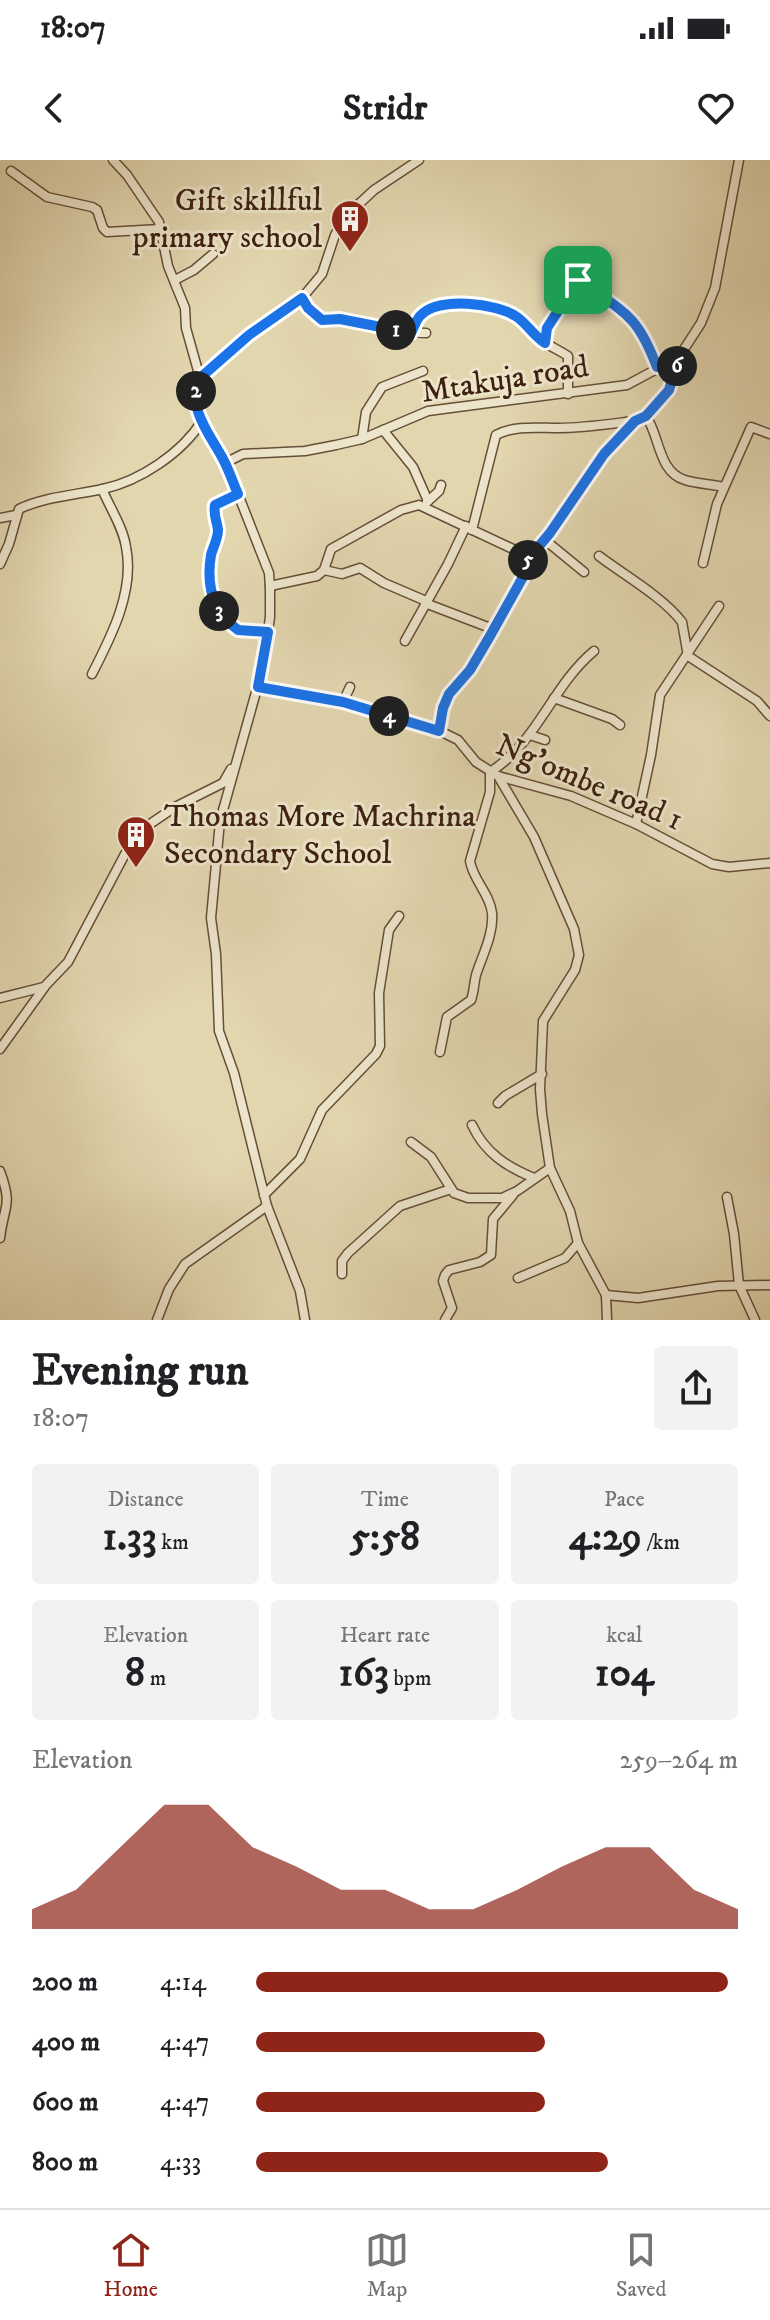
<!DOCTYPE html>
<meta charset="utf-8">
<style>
:root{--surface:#fff;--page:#f2f2f2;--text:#202124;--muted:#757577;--line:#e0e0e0;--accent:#8f2418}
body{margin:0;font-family:"IM FELL DW Pica",serif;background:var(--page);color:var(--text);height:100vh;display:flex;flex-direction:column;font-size:30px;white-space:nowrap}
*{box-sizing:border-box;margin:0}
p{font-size:26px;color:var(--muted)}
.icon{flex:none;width:44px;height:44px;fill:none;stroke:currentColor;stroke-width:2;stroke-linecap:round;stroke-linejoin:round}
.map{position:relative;height:1160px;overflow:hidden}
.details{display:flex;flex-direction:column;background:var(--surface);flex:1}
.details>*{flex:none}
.pin{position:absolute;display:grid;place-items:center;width:68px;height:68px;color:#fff;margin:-34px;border-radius:16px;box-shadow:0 4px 12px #0006}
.km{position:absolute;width:40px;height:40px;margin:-20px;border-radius:50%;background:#222;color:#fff;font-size:22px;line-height:40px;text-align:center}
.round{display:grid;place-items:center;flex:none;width:84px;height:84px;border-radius:8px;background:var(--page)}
.headline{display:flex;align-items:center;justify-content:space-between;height:136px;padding:0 32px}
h1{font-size:44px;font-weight:800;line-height:60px}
.figures{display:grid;grid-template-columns:repeat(3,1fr);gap:12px;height:136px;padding:8px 32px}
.figures div{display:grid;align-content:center;border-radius:8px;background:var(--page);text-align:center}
.figures b{font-size:40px;font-weight:800}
.figures small{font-size:22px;font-weight:400}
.figures p{font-size:22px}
.chart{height:224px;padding:16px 32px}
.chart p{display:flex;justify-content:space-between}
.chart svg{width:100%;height:144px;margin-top:8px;fill:var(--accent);opacity:.7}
ul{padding:0 32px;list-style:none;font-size:26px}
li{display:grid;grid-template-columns:128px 96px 1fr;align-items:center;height:60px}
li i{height:20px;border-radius:10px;background:var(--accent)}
.status{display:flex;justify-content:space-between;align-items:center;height:56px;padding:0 40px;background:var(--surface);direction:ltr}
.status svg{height:22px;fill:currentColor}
header{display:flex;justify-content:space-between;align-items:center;height:104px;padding:0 32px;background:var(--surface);font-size:36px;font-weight:800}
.tab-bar{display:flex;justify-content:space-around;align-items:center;height:112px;border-top:2px solid var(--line);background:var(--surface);font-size:22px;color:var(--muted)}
.tab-bar a{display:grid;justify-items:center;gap:4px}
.tab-bar .on{color:var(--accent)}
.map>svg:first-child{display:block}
</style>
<div class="status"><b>18:07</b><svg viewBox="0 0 49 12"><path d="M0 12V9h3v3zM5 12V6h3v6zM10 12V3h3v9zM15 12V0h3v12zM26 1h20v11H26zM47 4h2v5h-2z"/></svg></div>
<header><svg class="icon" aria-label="back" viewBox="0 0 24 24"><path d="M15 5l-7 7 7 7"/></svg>Stridr<svg class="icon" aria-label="heart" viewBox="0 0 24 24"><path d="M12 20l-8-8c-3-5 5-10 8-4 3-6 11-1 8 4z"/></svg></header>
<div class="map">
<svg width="770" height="1160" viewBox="0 0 770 1160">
<rect width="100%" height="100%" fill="#e2d6af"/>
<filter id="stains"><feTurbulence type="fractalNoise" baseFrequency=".0025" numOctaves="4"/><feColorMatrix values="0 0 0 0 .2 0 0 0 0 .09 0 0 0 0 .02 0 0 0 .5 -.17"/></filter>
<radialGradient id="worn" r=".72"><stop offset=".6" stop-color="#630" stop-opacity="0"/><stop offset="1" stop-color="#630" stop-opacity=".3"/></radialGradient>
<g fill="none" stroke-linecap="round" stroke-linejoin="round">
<polyline stroke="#727c70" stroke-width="2" points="346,51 350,44 365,34"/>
<g stroke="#664e38" stroke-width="11">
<g id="minor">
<polyline points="113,0 127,15 159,62 168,106 185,148 186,168 200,218"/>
<polyline points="11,11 47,37 92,47 97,50 103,68 107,72 160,69"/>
<polyline points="563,106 632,158 643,173 657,207"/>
<polyline points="175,120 194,110 213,94"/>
<path d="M302,138L308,148L322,160C357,159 391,173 426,173"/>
<path d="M411,173L421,154C449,141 491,138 518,158C526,164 532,174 541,180C549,186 559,190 568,196V234"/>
<polyline points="545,183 547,168 578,120"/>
<path d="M646,256C660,276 658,312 685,320C697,324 712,324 724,327"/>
<polyline points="383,270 413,307 428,341"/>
<polyline points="362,279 366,252 382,227 423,211"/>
<polyline points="225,303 243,294 305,291 336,285 362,279 428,251 627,225 679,197 701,163 715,128 739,0"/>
<path d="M238,334L215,345C213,356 219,365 217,376C216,383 212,388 211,395C206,419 211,457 236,469C245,473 258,471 268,472"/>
<polyline points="427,342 439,331 441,325"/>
<polyline points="0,358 16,355"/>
<path d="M472,370L496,275C514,265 538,268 558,268C584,268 609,264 634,261"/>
<polyline points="545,380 584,412"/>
<path d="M599,396C624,415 663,437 682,462L688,496L757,541L770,556"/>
<polyline points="703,403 717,344 751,267 770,274"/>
<path d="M0,404L9,384L19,349C44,337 75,335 103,329C140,321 182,293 202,261"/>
<polyline points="324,410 342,414 360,408 384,423 426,441"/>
<polyline points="270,426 317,416 324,410 331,389 401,350 419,345 530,397"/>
<polyline points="425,443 493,469"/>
<polyline points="405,481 448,404 466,366"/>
<path d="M92,514C111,477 135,431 126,387C123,367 110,348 102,329"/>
<polyline points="258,527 343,542 436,569 458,580 476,602 498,616 571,636 636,664 712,704 729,707 770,703"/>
<polyline points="554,538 612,559 620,565"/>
<polyline points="343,542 350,527"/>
<polyline points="439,571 443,548 449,534 470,510 490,476 523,417 530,397 550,373 604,294 635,261 646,256 669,230 679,197"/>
<polyline points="530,575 545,580"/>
<polyline points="498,616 534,677 574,769 579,795 575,810 543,861 540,929 542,954 550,1008 570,1051 578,1083 606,1135 607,1160"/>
<polyline points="636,664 651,595 660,535 719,446"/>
<polyline points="0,838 44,827"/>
<polyline points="0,889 46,825 68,802 125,694 150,664 175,647 223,623 231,609"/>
<path d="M440,892L447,857L471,840C474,832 474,823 476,815C482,796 494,774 492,753C490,734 473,720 470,701L490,632V612C537,583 552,526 594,491"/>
<polyline points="498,943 505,936 542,914"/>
<path d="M472,965C485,993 507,1007 534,1018"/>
<polyline points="411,982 431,997 454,1033 468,1038 502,1038 517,1031 550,1008"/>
<path d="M0,1011C13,1047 4,1044 0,1078"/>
<polyline points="264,1035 300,999 322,950 376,894 380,886 379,833 389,770 399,756"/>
<polyline points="727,1037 734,1074 739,1125 755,1160"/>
<polyline points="342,1114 342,1101 348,1093 400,1046 451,1029"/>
<polyline points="518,1118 565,1098 578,1083"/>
<polyline points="606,1135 638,1138 718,1126 770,1125"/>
<polyline points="157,1160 169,1129 185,1104 267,1046"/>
<polyline points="305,1160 300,1131 267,1046 234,913 219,871 216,794 211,758 220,661 263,507 270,457 270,428 269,413 238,334 225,303 206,270 195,241 196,226 200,218 249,175 302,138 322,114 335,75 346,56 374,30 419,0"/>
<polyline points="445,1160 452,1148 443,1121 445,1115 449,1110 480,1102 491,1095 493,1059 513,1035"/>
</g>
</g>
<use href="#minor" stroke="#ece4cb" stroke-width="8"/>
</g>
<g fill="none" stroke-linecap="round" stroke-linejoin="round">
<g stroke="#fff" stroke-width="16">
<path id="route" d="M578,120C624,153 636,152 657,207L679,197L669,230L646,256L635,261L604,294L550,373L530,397L523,417L490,476L470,510L449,534L443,548L439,571L343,542L258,527L268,472L238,470C213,452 206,425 211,395C213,387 218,379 218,370C217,361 213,355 215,345L238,334C233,323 229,310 223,299C211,276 185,246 200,218L249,175L302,138L308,148L322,160L340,159L411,173C414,168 416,160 420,156C438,136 497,143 517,157C528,165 534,176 545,183L547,168Z"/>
</g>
<use href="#route" stroke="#1a73e8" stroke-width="10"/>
</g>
<defs>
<g id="building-pin" transform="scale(2)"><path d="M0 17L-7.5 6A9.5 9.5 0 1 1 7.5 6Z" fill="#8f2418" stroke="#ece4cb"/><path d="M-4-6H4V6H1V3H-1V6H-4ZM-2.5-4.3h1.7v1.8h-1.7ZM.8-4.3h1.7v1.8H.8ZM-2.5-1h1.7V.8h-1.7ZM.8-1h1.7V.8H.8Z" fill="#fff"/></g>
</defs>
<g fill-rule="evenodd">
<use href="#building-pin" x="350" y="59"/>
<use href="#building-pin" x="136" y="675"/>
</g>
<g text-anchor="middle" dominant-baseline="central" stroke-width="6" stroke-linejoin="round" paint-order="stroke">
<g font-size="32" fill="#3d2110" stroke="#ece4cb" text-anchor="end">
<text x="322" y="41">Gift skillful<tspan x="322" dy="37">primary school</tspan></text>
<text x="164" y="657" text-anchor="start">Thomas More Machrina<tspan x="164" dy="37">Secondary School</tspan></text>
</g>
<g font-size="32" fill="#3d2110" stroke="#ece4cb">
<text transform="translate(505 220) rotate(-9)">Mtakuja road</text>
<text transform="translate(589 623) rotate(23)">Ng’ombe road 1</text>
</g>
</g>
<rect width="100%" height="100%" filter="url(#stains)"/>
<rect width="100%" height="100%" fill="url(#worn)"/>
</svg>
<div class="pin" style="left:578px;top:120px;background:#1e9e55"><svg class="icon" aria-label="arrive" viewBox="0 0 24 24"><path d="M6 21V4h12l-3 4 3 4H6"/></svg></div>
<b class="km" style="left:396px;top:170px">1</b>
<b class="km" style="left:196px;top:231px">2</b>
<b class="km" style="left:219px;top:451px">3</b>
<b class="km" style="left:389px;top:556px">4</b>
<b class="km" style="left:528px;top:400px">5</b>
<b class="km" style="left:677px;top:206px">6</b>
</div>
<section class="details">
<div class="headline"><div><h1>Evening run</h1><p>18:07</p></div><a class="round"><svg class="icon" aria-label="share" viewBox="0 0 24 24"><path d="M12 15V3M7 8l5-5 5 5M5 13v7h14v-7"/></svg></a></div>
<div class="figures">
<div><p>Distance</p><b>1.33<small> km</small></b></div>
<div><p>Time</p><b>5:58</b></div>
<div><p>Pace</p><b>4:29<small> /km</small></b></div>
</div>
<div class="figures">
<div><p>Elevation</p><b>8<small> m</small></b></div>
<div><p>Heart rate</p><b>163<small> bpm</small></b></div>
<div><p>kcal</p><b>104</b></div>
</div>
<div class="chart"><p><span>Elevation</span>259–264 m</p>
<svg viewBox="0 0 160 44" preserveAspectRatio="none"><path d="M0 44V38L10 32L20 19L30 6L40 6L50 19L60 25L70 32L80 32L90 38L100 38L110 32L120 25L130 19L140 19L150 32L160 38V44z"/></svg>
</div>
<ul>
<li><b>200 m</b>4:14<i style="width:98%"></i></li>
<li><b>400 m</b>4:47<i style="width:60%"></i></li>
<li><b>600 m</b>4:47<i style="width:60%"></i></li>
<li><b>800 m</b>4:33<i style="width:73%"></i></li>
</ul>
</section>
<nav class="tab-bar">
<a class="on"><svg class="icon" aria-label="home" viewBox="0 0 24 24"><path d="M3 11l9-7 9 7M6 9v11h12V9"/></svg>Home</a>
<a><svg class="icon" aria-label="map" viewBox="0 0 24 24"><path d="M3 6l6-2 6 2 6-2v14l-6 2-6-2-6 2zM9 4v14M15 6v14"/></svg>Map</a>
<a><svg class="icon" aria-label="saved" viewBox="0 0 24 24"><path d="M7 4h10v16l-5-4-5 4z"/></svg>Saved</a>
</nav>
